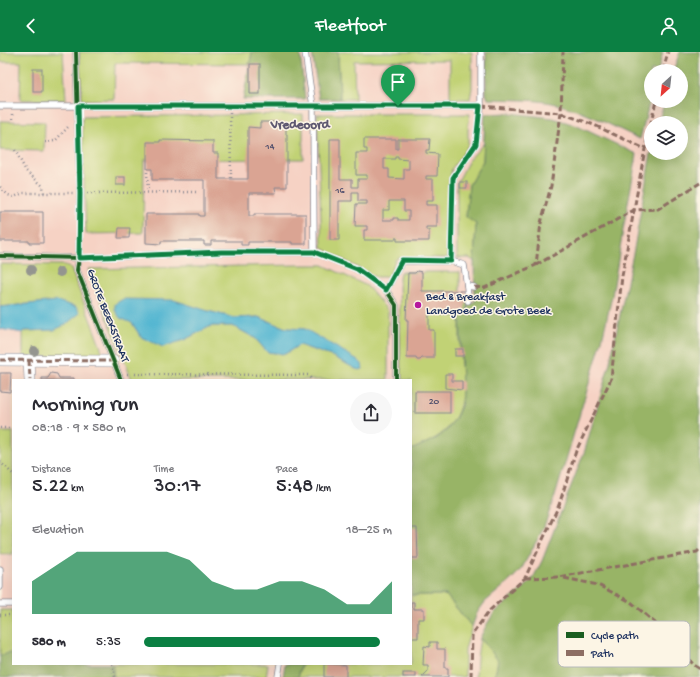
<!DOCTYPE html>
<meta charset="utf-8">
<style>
:root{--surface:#fff;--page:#f7f7f7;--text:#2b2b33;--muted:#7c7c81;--accent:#0b8043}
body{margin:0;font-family:"Gochi Hand",sans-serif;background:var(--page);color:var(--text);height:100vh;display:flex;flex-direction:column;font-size:15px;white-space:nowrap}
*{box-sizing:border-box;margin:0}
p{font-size:13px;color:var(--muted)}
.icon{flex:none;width:22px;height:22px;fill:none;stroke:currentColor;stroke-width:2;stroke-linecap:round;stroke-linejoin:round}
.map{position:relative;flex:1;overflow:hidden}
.panel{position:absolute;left:12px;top:327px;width:400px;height:286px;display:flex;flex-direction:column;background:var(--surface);border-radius:0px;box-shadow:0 4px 16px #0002}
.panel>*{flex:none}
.needle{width:26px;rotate:207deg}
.controls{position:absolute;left:644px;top:12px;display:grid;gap:8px}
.controls a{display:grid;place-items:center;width:44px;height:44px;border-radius:50%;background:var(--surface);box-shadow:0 4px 16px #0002;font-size:20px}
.pin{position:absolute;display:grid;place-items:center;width:34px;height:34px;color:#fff;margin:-41px -17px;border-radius:50% 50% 50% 0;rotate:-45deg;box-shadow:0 0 4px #0007}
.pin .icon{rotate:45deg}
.round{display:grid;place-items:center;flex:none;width:42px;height:42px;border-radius:21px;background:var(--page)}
.headline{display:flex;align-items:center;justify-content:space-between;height:68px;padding:0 20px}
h1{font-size:22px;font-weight:600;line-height:30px}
.metrics{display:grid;grid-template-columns:repeat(3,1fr);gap:6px;height:68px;padding:4px 20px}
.metrics div{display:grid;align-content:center}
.metrics b{font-size:20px;font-weight:600}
.metrics small{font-size:11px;font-weight:400}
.metrics p{font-size:11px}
.chart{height:112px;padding:8px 20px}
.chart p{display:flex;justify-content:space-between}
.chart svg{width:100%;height:72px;margin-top:4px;fill:var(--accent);opacity:.7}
ul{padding:0 20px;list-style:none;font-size:13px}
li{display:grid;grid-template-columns:64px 48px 1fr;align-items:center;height:30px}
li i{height:10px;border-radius:5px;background:var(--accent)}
header{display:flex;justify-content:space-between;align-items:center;height:52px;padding:0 20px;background:var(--accent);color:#fff;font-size:18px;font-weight:600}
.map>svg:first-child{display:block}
</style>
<header><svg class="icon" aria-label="back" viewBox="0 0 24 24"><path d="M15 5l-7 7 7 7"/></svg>Fleetfoot<svg class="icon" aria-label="person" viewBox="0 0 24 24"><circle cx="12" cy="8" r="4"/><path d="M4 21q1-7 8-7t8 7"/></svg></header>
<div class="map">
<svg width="700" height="625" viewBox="0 0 700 625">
<rect width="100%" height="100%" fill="#fcf5e5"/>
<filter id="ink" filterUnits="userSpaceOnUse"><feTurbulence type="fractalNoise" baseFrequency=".025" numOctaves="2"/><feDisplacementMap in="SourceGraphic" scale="8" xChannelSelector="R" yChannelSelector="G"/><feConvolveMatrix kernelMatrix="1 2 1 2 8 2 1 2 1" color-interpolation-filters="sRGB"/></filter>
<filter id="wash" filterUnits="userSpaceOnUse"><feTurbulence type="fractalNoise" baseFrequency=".012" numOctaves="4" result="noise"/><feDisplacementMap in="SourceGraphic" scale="16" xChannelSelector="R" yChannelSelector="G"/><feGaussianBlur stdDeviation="0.9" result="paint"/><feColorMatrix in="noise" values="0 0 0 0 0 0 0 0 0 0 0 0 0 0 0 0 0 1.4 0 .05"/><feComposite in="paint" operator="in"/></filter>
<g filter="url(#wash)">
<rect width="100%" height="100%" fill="#f6dfc4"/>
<path fill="#f6d2c4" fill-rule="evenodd" d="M0,0H677L700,69V625H0ZM651,19H681V49H651ZM651,71H681V101H651ZM13,328H411V612H13Z"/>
<g fill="#c1d275" stroke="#6e806a" fill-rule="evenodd">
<polygon points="0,0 63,0 66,48 20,48 21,10 0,10"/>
<polygon points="79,0 252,0 250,12 115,11 114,47 82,48"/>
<polygon points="338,0 472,0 472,36 470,47 450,47 450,8 354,9 355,47 340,47"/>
<polygon points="303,62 303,107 144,108 143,181 86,182 82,65"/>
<polygon points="317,62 470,62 468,77 468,93 460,106 452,116 450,127 448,206 398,206 395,208 390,222 385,225 375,225 322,196"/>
<polygon points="0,69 45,70 44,99 0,98"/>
<polygon points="484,91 483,109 469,133 466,165 476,172 474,209 469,206 457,206 457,131 469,108"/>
<polygon points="0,212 66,213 71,217 104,304 23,305 23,279 54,278 57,249 0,255"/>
<path d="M298,213H323L367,234L388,259V328H132L88,217ZM208,259L235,266L258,265L286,276L305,277L356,317L334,305L299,293L285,302L267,300L255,286L233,274H211L184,288L141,285L132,271Z"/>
<path d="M400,220H460C460,247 460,274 460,300C461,321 466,345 456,364C447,383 429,390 411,398V328H401L399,227Z"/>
<rect x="0" y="380" width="13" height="122"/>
<polygon points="411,543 446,543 472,575 465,597 465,625 298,625 302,612 411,612"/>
<polygon points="0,558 13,558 13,601 0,604"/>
<polygon points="480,586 498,608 495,625 476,625 477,606"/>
<polygon points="112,612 268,612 266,625 114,625"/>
</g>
<g fill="#98b466" stroke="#5a7262">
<polygon points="252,0 300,0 305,47 243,47"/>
<polygon points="312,0 338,0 340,47 319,47"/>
<path d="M486,0H663L658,19H651V44L640,87C612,74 583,58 552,51C532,47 509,48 488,47L486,42Z"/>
<polygon points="680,0 700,0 700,625 495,625 498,608 480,586 487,572 494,561 525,535 533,526 542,509 585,398 610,310 634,197 651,101 681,101 681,71 658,71 665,49 681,49 681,19 673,19"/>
<polygon points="509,61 553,66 575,73 637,102 623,178 612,244 602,288 556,441 543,477 522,516 512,527 485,550 477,561 472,575 446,543 411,543 411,398 437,386 447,378 456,365 461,354 462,339 460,251 475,250 474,209 476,172 466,165 469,133 483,109 485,62"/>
<polygon points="9,601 13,601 13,612 112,612 114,625 0,625 0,604"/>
<polygon points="285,612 302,612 298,625 283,625"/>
</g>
<g fill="#52b6d1" stroke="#367298">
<polygon points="123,247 174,248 208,259 235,266 258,265 286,276 305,277 358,308 362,312 363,317 359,318 356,317 334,305 299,293 285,302 267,300 255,286 233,274 211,274 184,288 163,295 141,285 132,271 120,266 115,258 115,252"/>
<polygon points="57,249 76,255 80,261 65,273 54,278 23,279 23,281 0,277 0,255"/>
</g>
<g id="blocks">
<g fill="#daa493" fill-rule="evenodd">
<rect x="250" y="12" width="10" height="30"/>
<rect x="33" y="17" width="9" height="23"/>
<polygon points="260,70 286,70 286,83 287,83 287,135 275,135 276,141 249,141 249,164 254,164 254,162 306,162 306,192 292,192 292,190 248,190 248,193 241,193 241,189 211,189 211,193 204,193 204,189 161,189 161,192 146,191 146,162 199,162 199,164 204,164 204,128 152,128 152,117 147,117 147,90 160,90 160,88 213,89 213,101 218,101 218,127 248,127 248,75 260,76"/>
<path d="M330,87H340V127H352V135H358V127H367V123H356V101H367V97H364V87H396V97H398V87H430L429,98H426V101L438,102L437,124H426V127H433V149H426V153H437V175H426V178H429V189H397V186H395V188H364V178H367V174H355L356,152H367V149H358V140H352V149H339V188H330ZM395,105H398V107L409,108V117H404V127L389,126V117H384V107H395ZM389,149H404V159H409V168H398V166H394V168H383V158H389Z"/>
<rect x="116" y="125" width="9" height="8"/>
<rect x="460" y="130" width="7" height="6"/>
<polygon points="0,160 43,160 43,191 29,191 29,189 0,189"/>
<polygon points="119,176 130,176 129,186 118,186"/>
<polygon points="417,219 422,220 422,239 465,239 465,247 467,248 467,251 465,254 465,262 429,262 429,278 434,278 434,306 422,306 420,308 417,308 416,306 407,306 408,268 406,268 408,221 415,221"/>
<rect x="455" y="297" width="8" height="7"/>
<polygon points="0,321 11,321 10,340 0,339"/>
<polygon points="51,321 57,322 59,326 74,326 74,328 42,328 42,326 48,326"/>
<polygon points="445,322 452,322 452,329 462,329 462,338 445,336"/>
<rect x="415" y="339" width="35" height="22"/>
<polygon points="411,476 417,476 418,506 411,506"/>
<polygon points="411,550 414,550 414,557 424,557 424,567 418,567 418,586 411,586"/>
<polygon points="430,590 437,590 437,597 445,597 445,616 448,616 448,625 422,625 428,619 428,613 423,613 424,594 430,595"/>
<polygon points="324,612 346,613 346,625 324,625"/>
<rect x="403" y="621" width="13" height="4"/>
</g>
</g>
</g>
<g filter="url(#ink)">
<use href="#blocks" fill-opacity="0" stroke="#888791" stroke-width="1"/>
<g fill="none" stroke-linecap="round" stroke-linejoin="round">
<g stroke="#888791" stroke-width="7">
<g id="lane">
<polyline points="76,0 80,142 79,206 77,218 121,328"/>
<polyline points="305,0 313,54 314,200"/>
<polyline points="0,54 481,54"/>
<polyline points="398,54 399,27"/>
<polyline points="0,204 79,206 221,200 314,200 357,217 386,238 396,253 396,328"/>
<polyline points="451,209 453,126 476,92 481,54 481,0"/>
<polyline points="467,234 468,249"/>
<polyline points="386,238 402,209 451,209 464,213 467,234 474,235"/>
<polyline points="0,535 0,517"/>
<polyline points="0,552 13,552"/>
<polyline points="278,625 280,612"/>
</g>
</g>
<g stroke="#888791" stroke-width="12">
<g id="street">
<polyline points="0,308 113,309"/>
<polyline points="29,308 30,328"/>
</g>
</g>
<g stroke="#888791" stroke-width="2.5" stroke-dasharray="1 3" stroke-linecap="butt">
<polyline points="230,61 231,127"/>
<polyline points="13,62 13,70"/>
<polyline points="45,90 55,89 68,75 70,75"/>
<polyline points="15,98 26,119 43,134 44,141"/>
<polyline points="147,120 148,140"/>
<polyline points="0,135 8,143 14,145 23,141 73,141"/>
<polyline points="87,141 199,140"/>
<polyline points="127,322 308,323 312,328"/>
<polyline points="0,376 13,376"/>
<polyline points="0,410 13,422"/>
<polyline points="0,563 13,563"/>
<polyline points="112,612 115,625"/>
</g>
<use href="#lane" stroke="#fff" stroke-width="5.5"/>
<use href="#street" stroke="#fff" stroke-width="11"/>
<g stroke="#8d6e63" stroke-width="3" stroke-dasharray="6 3" stroke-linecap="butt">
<polyline points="663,19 668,0"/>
<polyline points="481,54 561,61 594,73 645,97"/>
<polyline points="536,213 634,158 658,157 700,131"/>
<polyline points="474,235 484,236 536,213 541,171 551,134 561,61 563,0"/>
<polyline points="0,308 113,309"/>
<polyline points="29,308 30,328"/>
<polyline points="525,526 559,525 697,500 700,497"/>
<polyline points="564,526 598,533 631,550 655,571 694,613 700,617"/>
<polyline points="471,625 472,583 488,560 525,526 559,453 576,399 611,327 622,224 645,97 656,49"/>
</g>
<g stroke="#fcf5e5" stroke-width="6">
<g id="cycleway">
<polyline points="76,0 80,142 79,206 77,218 121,328"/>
<polyline points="0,204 79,206 221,200 314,200 357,217 386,238 396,253 396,328"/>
</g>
</g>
<use href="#cycleway" stroke="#1b5e20" stroke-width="4"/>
</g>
<g fill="#94958f">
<circle cx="31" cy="218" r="5"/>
<circle cx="60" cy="220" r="5"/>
<circle cx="34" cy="299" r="5"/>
</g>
</g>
<g fill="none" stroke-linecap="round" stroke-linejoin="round" filter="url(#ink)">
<g stroke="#fff" stroke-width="8">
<polygon id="route" points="78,54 480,54 476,92 453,126 451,209 402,208 386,238 357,217 314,200 221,200 79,206 80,142"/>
</g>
<use href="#route" stroke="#0b8043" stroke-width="5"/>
</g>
<circle fill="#b5179e" stroke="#fcf5e5" stroke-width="1.5" cx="418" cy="253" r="4"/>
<g text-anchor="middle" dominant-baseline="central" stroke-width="3" stroke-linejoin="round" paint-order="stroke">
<g font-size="10" fill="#4b4c6b">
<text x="270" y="95">14</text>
<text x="340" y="139">16</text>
<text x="434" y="350">20</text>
</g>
<g font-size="12" fill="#1b2f5e" stroke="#fcf5e5" text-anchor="start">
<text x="426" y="246">Bed &amp; Breakfast<tspan x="426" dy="14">Landgoed de Grote Beek</tspan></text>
</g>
<g font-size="12" fill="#1b2f5e" stroke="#fcf5e5">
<text transform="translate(107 264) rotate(69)">GROTE BEEKSTRAAT</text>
</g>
<g font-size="13" font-weight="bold" fill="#5e5871" stroke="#fcf5e5">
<text x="300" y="73">Vredeoord</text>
</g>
</g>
<rect x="558" y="569" width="132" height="46" rx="6" fill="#fcf5e5" stroke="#b8babc" stroke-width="1"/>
<rect x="566" y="580" width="18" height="6" fill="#1b5e20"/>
<rect x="566" y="598" width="18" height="6" fill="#8d6e63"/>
<g font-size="11" fill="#1b2f5e">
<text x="591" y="587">Cycle path</text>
<text x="591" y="605">Path</text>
</g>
</svg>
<div class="controls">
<a><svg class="needle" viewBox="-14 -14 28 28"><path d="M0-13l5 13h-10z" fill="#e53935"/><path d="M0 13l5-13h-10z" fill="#7c7c81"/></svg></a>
<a><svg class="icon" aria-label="layers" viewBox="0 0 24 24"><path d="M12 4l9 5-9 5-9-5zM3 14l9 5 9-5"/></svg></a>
</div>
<div class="pin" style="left:398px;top:54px;background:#1e9e55"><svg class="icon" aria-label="arrive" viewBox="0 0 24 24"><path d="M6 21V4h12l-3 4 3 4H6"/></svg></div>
<section class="panel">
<div class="headline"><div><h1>Morning run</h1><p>08:18 · 9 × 580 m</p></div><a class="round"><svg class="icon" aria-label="share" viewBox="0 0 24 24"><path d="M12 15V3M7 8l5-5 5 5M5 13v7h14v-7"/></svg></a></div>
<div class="metrics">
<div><p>Distance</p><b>5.22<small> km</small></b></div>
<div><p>Time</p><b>30:17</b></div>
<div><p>Pace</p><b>5:48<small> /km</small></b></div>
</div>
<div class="chart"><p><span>Elevation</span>18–25 m</p>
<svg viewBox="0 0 160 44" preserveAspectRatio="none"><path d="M0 44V24L10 15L20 6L30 6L40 6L50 6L60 6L70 11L80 24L90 29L100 29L110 24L120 24L130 29L140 38L150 38L160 24V44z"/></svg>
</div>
<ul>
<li><b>580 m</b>5:35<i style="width:95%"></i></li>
</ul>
</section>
</div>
